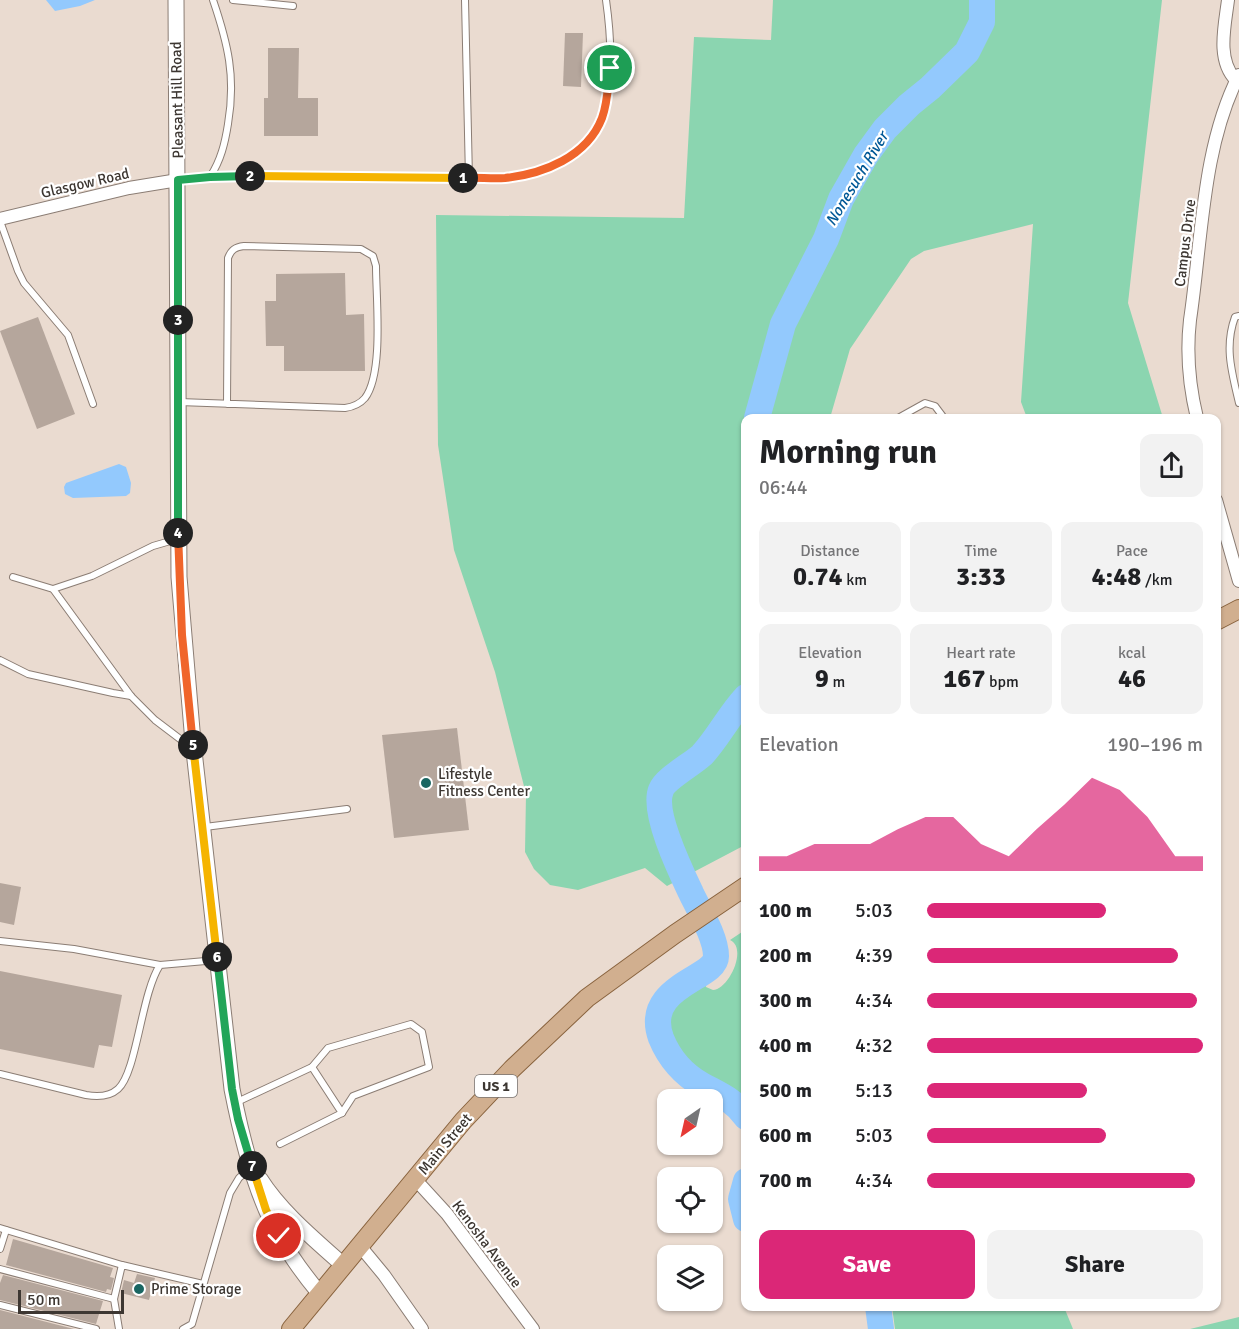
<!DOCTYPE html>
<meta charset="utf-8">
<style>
:root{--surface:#fff;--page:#f2f2f2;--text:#202124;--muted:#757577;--accent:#db2777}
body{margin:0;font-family:Signika,sans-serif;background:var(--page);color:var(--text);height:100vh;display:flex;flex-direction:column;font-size:22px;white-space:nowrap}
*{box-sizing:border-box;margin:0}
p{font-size:20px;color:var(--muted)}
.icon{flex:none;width:33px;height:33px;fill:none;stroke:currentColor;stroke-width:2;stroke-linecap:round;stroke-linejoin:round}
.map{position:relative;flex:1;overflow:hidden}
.details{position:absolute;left:741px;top:414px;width:480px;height:897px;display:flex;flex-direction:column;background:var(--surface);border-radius:12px;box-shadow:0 2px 4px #0004}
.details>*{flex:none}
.needle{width:39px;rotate:214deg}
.tools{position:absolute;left:657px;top:1089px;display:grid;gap:12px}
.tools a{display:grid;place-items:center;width:66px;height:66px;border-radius:12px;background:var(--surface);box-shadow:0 2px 4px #0004;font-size:30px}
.scale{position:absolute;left:18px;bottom:15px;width:106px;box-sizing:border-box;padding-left:6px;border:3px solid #3d3732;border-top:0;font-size:16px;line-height:21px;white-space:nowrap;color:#3d3732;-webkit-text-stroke:4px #fff;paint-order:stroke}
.pin{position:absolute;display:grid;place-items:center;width:51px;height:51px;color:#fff;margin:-26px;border:3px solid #fff;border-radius:50%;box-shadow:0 2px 6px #0007}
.km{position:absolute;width:30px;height:30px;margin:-15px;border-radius:50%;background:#222;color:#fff;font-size:16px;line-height:30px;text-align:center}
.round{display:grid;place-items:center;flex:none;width:63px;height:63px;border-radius:12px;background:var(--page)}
.head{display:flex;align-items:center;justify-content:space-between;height:102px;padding:0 18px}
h1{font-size:33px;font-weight:700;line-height:45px}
.metrics{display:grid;grid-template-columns:repeat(3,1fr);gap:9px;height:102px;padding:6px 18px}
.metrics div{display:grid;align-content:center;border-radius:12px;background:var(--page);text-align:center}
.metrics b{font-size:26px;font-weight:700}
.metrics small{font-size:16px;font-weight:400}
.metrics p{font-size:16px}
.chart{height:168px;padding:12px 18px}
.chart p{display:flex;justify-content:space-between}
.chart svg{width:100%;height:108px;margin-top:6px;fill:var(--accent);opacity:.7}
.cta{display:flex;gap:12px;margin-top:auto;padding:12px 18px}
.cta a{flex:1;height:69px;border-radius:12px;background:var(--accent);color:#fff;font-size:24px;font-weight:700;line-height:69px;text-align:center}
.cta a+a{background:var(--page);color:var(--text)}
ul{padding:0 18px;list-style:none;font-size:20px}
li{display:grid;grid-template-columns:96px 72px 1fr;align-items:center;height:45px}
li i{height:15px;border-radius:8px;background:var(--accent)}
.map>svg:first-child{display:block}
</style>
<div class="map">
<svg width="1239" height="1329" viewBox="0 0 1239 1329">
<rect width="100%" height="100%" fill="#eadbd0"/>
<g fill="#8bd5b0">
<polygon points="773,0 1162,0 1128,303 1163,418 1027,418 1021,402 1033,224 924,251 911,259 850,349 830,418 746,418 745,845 667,886 645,868 578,890 550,885 534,869 525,852 526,794 495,672 454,550 438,445 436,215 684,218 694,37 771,40"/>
<path d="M745,930V1098C734,1091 718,1090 707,1082C685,1069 654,1017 678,996L680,997L684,996L688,988L699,978H704L706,987L713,990C729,989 748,948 730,940Z"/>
<polygon points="892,1307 1064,1307 1073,1329 895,1329"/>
<polygon points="1239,1317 1239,1329 1190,1329"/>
</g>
<g fill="#93c9fd">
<polygon points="46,0 95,0 80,6 55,11"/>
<polygon points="119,464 126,467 131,483 130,493 126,496 73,498 65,494 64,487 66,483"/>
</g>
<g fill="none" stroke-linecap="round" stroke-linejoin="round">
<g stroke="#93c9fd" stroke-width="26">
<polyline points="757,418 783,324 826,239 841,199 866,155 885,129 909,105 930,88 967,52 982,22 982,0"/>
<path d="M746,697C729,715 718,738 702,755C691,765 665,779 661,790C652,812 681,872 691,893C699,910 716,937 716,956C717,979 642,985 661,1038C669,1058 684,1075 702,1085C720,1095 734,1100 746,1117"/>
<polyline points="746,1181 741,1199 746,1219"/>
<polyline points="878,1306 881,1329"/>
</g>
</g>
<g fill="#b5a69c">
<polygon points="565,33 583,33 581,87 563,86"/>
<polygon points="268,48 299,48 298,98 318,98 318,136 264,136 264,98 268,98"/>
<polygon points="345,273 346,315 364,314 365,371 284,371 284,346 266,346 265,301 276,301 276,274"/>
<polygon points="38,317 75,414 37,429 0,331"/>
<polygon points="457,728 469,830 394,838 382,735"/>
<polygon points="0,883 21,887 14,925 0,922"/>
<polygon points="0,971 122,995 112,1047 99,1045 94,1068 0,1049"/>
<polygon points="13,1239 113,1268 110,1277 114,1278 111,1290 107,1289 106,1292 6,1265"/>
<polygon points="137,1274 155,1278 149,1300 121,1293 124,1280 134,1283"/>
<polygon points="3,1275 103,1301 96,1324 0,1300 0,1283"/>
<polygon points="0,1310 74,1329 0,1329"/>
</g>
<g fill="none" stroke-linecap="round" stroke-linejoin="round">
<g stroke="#8b7d74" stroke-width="8">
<g id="service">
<polyline points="233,0 293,6"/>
<polyline points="465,0 469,178"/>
<path d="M210,177C221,160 225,143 228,124C236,77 228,44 213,0"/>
<path d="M178,180L210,177L503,178C566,169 600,150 609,83C612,55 610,28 606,0"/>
<polyline points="0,221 18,271 24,283 68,335 93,404"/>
<path d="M1239,316L1235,317C1224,347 1232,373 1239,403"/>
<path d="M179,402L345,408C352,407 359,405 365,398C384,373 376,298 376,266L373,256L361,249L244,246C235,247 231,250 228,258L227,404"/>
<polyline points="898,418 925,403 935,406 944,418"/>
<polyline points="13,577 53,589 131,696 155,720 184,742 192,742"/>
<polyline points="53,589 92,576 153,546 177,539"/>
<polyline points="0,660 28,674 113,693 131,696"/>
<polyline points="205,827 347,809"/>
<polyline points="0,941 74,949 160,965"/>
<path d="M0,1074L86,1095C97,1097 109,1097 118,1089C137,1072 141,994 160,965L217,960"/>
<polyline points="235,1103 312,1067 328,1048 411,1024 422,1032 429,1067 353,1096 342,1113"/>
<polyline points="280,1144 342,1113 312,1067"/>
<polyline points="0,1228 122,1265"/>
<polyline points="0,1249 6,1230"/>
<polyline points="0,1269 114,1299"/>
<polyline points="0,1305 96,1329"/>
<polyline points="119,1329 114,1299 122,1265 203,1284"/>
<polyline points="183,1329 192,1324 230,1193 239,1178 249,1169"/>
</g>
</g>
<g stroke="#8b7d74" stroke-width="14">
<g id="minor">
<path d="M1228,0C1225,25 1216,60 1236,80"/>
<polyline points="0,219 129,188 178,180"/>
<path d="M1197,418C1189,385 1186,355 1190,320C1202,240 1202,147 1239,75"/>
<polyline points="1216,500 1239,581"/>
<polyline points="415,1179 447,1214 533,1329"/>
<polyline points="360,1246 384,1275 422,1329"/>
</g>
</g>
<g stroke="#8b7d74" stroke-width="17">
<g id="tertiary">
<path d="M176,0L179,577L193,742L232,1089C241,1135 256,1197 280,1237C291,1257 305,1276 320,1294"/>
<path d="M260,1179C281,1212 314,1239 343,1265"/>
</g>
</g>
<g stroke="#89633e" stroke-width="20">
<g id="primary">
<polyline points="1216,621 1239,609"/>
<polyline points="291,1329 463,1121 512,1069 587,998 675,934 746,886"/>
</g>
</g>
<use href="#service" stroke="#fff" stroke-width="6"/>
<use href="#minor" stroke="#fff" stroke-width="12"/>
<use href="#tertiary" stroke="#fff" stroke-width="15"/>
<use href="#primary" stroke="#d1af8f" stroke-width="18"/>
</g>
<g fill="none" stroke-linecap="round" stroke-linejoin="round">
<g stroke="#fff" stroke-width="12">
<path id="split-1" d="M463,178C477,177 491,179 505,178C543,174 587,157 602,118C608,102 608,84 610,68"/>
</g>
<g stroke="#fff" stroke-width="12">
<polyline id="split-2" points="250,176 463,178"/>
</g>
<g stroke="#fff" stroke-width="12">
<polyline id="split-3" points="178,320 178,180 210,177 250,176"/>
</g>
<g stroke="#fff" stroke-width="12">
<polyline id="split-4" points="178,320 178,533"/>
</g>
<g stroke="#fff" stroke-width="12">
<polyline id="split-5" points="178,533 182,635 193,745"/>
</g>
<g stroke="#fff" stroke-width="12">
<polyline id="split-6" points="193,745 217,957"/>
</g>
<g stroke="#fff" stroke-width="12">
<polyline id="split-7" points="217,957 232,1089 238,1119 252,1166"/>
</g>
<g stroke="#fff" stroke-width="12">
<polyline id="split-8" points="252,1166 266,1210 279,1236"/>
</g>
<use href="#split-1" stroke="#f0652b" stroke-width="8"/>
<use href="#split-2" stroke="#f5b400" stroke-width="8"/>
<use href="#split-3" stroke="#22a559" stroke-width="8"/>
<use href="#split-4" stroke="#22a559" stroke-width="8"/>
<use href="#split-5" stroke="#f0652b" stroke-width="8"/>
<use href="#split-6" stroke="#f5b400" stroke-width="8"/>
<use href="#split-7" stroke="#22a559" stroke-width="8"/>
<use href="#split-8" stroke="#f5b400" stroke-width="8"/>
</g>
<g fill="#1a6662" stroke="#fff" stroke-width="2">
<circle cx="426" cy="783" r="6"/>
<circle cx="139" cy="1289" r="6"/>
</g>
<g text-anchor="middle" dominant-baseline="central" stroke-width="4.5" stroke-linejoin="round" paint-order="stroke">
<rect fill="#fff" stroke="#777370" stroke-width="1.5" x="475" y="1075" width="42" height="22" rx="4.5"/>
<g font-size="14" font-weight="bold" fill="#3d3732">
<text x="496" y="1086">US 1</text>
</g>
<g font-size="15" fill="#3d3732" stroke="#fff">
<text transform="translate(177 100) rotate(-91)">Pleasant Hill Road</text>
<text transform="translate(85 183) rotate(-13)">Glasgow Road</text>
<text transform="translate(1185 243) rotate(-83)">Campus Drive</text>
<text transform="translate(445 1144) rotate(-50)">Main Street</text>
<text transform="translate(487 1244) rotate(53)">Kenosha Avenue</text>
</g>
<g font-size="15" fill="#3d3732" stroke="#fff" text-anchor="start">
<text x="438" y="774">Lifestyle<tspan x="438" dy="17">Fitness Center</tspan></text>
<text x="151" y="1289">Prime Storage</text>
</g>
<g font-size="16" font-style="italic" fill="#005896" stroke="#fff">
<text transform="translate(857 179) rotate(-59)">Nonesuch River</text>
</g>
</g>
</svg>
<div class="tools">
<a><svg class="needle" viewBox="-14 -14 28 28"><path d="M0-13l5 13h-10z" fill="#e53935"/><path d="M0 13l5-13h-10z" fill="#757577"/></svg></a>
<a><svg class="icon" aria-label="locate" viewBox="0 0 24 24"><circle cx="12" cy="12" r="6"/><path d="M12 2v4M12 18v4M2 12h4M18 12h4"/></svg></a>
<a><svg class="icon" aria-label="layers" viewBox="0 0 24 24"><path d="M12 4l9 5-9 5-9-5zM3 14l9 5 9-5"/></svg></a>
</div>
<div class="scale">50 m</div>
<div class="pin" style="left:610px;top:68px;background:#1e9e55"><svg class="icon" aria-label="arrive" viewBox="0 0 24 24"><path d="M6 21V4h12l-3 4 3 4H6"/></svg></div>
<div class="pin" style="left:279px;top:1236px;background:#d93025"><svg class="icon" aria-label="check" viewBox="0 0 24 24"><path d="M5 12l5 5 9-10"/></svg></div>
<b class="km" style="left:463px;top:178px">1</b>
<b class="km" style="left:250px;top:176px">2</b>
<b class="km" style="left:178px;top:320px">3</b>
<b class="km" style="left:178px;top:533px">4</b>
<b class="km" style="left:193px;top:745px">5</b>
<b class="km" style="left:217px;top:957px">6</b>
<b class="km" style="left:252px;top:1166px">7</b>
<section class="details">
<div class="head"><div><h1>Morning run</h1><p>06:44</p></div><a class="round"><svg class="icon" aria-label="share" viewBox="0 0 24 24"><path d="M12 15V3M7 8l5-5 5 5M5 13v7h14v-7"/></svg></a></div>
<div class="metrics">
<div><p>Distance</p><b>0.74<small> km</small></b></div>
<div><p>Time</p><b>3:33</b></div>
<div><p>Pace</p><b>4:48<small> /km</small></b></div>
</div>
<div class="metrics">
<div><p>Elevation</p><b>9<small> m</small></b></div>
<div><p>Heart rate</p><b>167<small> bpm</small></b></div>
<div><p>kcal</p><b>46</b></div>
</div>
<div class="chart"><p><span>Elevation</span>190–196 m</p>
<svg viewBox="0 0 160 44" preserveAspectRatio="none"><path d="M0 44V38L10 38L20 33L30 33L40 33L50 27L60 22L70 22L80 33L90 38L100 27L110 17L120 6L130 11L140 22L150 38L160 38V44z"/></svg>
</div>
<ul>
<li><b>100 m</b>5:03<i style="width:65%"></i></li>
<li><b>200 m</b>4:39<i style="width:91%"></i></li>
<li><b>300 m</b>4:34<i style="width:98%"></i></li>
<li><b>400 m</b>4:32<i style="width:100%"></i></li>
<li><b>500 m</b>5:13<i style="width:58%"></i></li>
<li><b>600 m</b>5:03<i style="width:65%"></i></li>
<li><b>700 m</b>4:34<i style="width:97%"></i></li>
</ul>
<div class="cta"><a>Save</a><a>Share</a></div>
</section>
</div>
